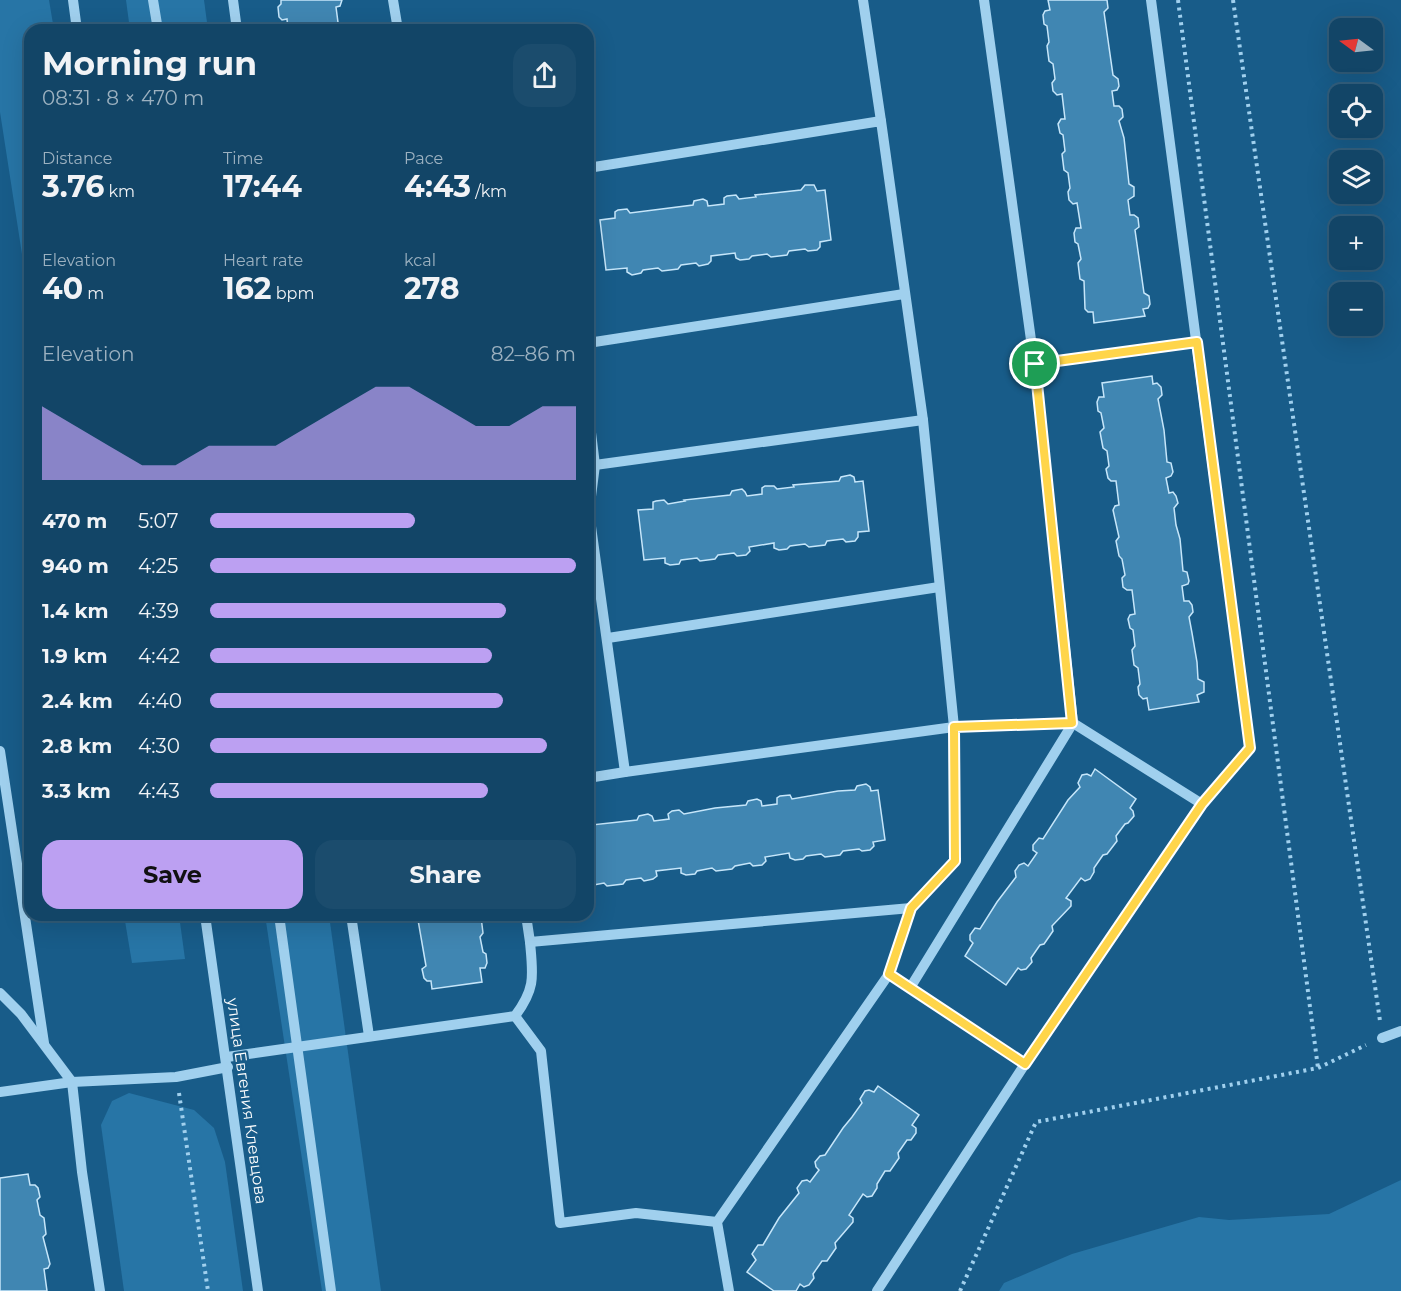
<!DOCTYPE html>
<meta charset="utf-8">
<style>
:root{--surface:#124567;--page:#1b4c6d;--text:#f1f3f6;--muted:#9cb1c0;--line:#315d7b;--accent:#bca0f2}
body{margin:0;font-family:Montserrat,sans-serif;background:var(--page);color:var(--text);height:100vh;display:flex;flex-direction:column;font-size:22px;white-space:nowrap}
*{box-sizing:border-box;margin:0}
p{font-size:20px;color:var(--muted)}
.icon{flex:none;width:33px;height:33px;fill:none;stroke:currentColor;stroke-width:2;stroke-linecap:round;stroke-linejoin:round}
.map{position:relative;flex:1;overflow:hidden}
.side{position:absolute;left:24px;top:24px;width:570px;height:897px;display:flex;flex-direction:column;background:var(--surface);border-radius:18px;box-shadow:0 6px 24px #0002,0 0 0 2px var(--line)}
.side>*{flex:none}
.needle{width:39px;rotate:285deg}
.controls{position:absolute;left:1329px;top:18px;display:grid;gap:12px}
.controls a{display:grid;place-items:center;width:54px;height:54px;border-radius:12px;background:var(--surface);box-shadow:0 6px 24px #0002,0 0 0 2px var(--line);font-size:30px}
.pin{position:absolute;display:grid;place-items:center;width:51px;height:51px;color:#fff;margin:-26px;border:3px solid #fff;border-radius:50%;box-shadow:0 2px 6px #0007}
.round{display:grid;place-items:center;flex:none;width:63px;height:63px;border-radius:18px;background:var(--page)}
.summary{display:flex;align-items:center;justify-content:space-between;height:102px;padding:0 18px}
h1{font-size:33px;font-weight:700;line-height:45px}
.stats{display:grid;grid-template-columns:repeat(3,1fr);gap:9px;height:102px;padding:6px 18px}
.stats div{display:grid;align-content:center}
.stats b{font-size:30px;font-weight:700}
.stats small{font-size:16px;font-weight:400}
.stats p{font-size:16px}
.chart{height:168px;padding:12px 18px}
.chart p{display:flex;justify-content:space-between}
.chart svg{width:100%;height:108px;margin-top:6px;fill:var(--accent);opacity:.7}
.action{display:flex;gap:12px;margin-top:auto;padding:12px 18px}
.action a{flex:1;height:69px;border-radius:18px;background:var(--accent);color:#111;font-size:24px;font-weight:700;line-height:69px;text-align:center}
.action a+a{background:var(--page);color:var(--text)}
ul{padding:0 18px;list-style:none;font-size:20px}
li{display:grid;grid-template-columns:96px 72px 1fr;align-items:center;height:45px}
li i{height:15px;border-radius:8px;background:var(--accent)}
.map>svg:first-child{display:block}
</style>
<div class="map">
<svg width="1401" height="1291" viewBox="0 0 1401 1291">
<rect width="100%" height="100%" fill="#185c89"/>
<g fill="#2775a6">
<polygon points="0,0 49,0 54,30 30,30 30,306 0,112"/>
<polygon points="126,0 204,0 208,30 130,30"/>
<polygon points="124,915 179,915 185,959 132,963"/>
<polygon points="265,915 329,915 381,1291 322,1291"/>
<polygon points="129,1093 194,1110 214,1128 225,1162 243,1291 124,1291 101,1125 112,1101"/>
<polygon points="1401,1180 1401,1291 999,1291 1004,1283 1072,1254 1199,1217 1229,1220 1329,1214"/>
</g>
<g fill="#4086b2" stroke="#c6e6fa" stroke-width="1.5">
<polygon points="281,0 342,0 340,6 336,7 339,30 288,30 287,19 282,20 279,17 278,7 281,4"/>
<polygon points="1048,0 1107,0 1108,8 1104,12 1113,75 1118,79 1119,86 1117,90 1112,91 1114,106 1119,106 1122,109 1123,117 1119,121 1124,138 1129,184 1134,187 1134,196 1128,200 1130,215 1134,215 1138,218 1139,227 1135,230 1144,293 1149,296 1150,304 1148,308 1143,309 1145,316 1094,323 1093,312 1088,312 1085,309 1084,281 1080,279 1078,263 1081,259 1078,244 1075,242 1074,233 1076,228 1081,228 1077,203 1073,204 1069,200 1068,192 1070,188 1068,173 1064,170 1062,154 1065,151 1063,135 1060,133 1058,124 1061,119 1065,119 1062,94 1057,95 1053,91 1052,83 1055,79 1053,64 1049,61 1047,46 1049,42 1047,26 1044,24 1043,15 1045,11 1050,10"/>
<polygon points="805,185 814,185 817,191 825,190 831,240 820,242 820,247 817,250 808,251 805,249 789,251 787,255 771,257 767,254 752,256 749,259 740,260 736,258 735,253 711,256 711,261 708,264 699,266 696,263 681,265 678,269 662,271 658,268 643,270 641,273 632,275 627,272 627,268 606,270 600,220 615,218 615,212 618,210 627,209 630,213 693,205 694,201 703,199 707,201 708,206 724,204 724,198 727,196 736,195 739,199 756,197 755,195 801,190"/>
<polygon points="1152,376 1153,384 1157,383 1161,387 1162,395 1158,399 1164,430 1167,462 1171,463 1173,472 1171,476 1166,478 1169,493 1173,492 1176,496 1178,503 1174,508 1176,525 1180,539 1183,571 1187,572 1189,581 1188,584 1182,586 1184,601 1189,601 1192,605 1193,612 1189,617 1192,633 1197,662 1198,679 1204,682 1204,692 1197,695 1199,702 1149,710 1147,698 1143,699 1139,695 1138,687 1140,684 1138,668 1134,665 1132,650 1135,646 1133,630 1130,628 1128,619 1130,615 1135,614 1132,590 1127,590 1123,587 1122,578 1125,575 1122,559 1119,556 1116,541 1119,537 1113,510 1115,506 1119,505 1116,481 1111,481 1108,478 1106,469 1109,466 1107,451 1103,448 1100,432 1104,428 1101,413 1098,411 1097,402 1099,397 1104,397 1102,383"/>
<polygon points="850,475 854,477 855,482 863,481 869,531 858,532 858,537 855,541 846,542 843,539 827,541 825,545 809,547 805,544 790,546 787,549 779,550 774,548 774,543 749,547 750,551 746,555 737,556 734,553 718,555 715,559 700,561 697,558 681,560 679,564 670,565 665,563 665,558 644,560 638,510 653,509 653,502 656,501 664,500 668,504 685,501 684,500 730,495 732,491 742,489 745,492 747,496 762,494 762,488 765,486 774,486 777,489 794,487 793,485 839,481 841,477"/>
<polygon points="1095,769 1136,799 1130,808 1133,811 1134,816 1128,823 1125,824 1116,836 1117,841 1107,854 1103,855 1094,868 1094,872 1090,879 1085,881 1081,878 1066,898 1071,901 1071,906 1052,926 1053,931 1044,944 1040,945 1031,958 1032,962 1026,969 1021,970 1018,968 1006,985 965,956 973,943 970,940 970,935 975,928 980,929 997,902 1016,877 1015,871 1019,865 1024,863 1028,866 1037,853 1033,850 1033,845 1039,838 1043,839 1068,800 1080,787 1078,783 1082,775 1087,774 1091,776"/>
<polygon points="866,784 870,787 871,791 878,790 885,840 873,842 874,846 870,850 862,851 859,849 843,851 840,855 825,857 821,854 806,856 803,859 795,860 790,858 789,853 765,857 766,861 762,865 753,866 750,863 735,866 732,869 716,871 712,868 697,871 695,874 686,875 681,873 681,868 656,871 657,876 653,879 644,881 641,878 626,880 623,884 607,886 604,883 588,886 588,827 592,826 591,825 637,820 639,816 648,814 652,816 654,821 669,819 668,814 672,811 679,810 684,814 715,808 746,805 748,801 757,799 761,801 762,806 777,804 777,798 780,796 790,795 792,799 838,791 855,790 857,786"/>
<polygon points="418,915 478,915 481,917 483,933 480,937 483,952 486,954 487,963 485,968 480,968 482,982 432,989 431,981 427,981 424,978 422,969 426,966 418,920"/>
<polygon points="878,1086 919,1115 912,1125 916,1128 916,1133 911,1140 907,1140 898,1153 899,1158 890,1171 885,1171 877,1184 877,1188 872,1196 867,1197 863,1194 849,1215 853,1218 853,1222 835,1243 836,1248 827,1261 822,1261 813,1274 814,1278 809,1285 804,1287 800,1284 796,1291 774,1291 747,1272 756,1260 752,1254 758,1245 763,1245 779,1218 799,1193 797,1188 802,1181 807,1180 810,1182 819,1170 816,1167 815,1162 820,1156 825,1155 843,1128 852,1117 862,1103 860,1099 865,1091 869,1090 874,1092"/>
<polygon points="28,1174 30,1185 35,1185 38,1188 40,1197 37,1200 40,1215 44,1218 46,1234 43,1237 50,1264 48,1268 44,1269 47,1291 0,1291 0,1178"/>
</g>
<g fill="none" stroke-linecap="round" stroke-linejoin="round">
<g stroke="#a0d0ee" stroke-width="4" stroke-dasharray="3 4.5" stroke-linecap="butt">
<polyline points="1178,0 1318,1068"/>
<polyline points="1233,0 1380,1021"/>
<polyline points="179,1093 208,1291"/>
<polyline points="960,1291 1036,1122 1318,1068 1366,1045"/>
</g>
<g stroke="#a0d0ee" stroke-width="10">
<polyline points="73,0 77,30"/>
<polyline points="153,0 158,30"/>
<polyline points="233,0 237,30"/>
<polyline points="393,0 398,30"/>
<polyline points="863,0 881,121"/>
<polyline points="1151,0 1250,748 1202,804"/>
<polyline points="588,343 904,294"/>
<polyline points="1035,364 1197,342"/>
<polyline points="588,408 595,465 589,512 625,772 954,727 1073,723 1202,804 1025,1064 889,974 911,908"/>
<polyline points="595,465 923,420"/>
<polyline points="608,638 939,587"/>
<polyline points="0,751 44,1043"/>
<polyline points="588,778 625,772"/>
<polyline points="205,915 258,1291"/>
<polyline points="279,915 331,1291"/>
<polyline points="351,915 369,1036"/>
<polyline points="526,915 530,942 911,908 955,861 954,727 923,420 881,121 588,168"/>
<polyline points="910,988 1073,723 1036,376 984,0"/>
<polyline points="0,993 21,1014 72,1082 82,1172 100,1291"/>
<polyline points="515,1016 541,1051 560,1223 636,1213 717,1222"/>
<polyline points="1382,1038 1401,1031"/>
<path d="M227,1057L515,1016C536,988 533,976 530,942"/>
<polyline points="0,1092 72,1082 176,1077 228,1067"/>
<polyline points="729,1291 717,1222 889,974"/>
<polyline points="877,1291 1025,1064"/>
</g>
</g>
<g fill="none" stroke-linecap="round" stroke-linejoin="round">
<g stroke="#fff" stroke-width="12">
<polygon id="route" points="1197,342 1250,748 1202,804 1025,1064 889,974 911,908 955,861 954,727 1072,723 1035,364"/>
</g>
<use href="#route" stroke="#ffd54a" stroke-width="8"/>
</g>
<g text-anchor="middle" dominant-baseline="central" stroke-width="4.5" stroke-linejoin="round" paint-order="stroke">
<g font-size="16" fill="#fff" stroke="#185c89">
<text transform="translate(247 1101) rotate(82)">улица Евгения Клевцова</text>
</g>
</g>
</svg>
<div class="controls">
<a><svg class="needle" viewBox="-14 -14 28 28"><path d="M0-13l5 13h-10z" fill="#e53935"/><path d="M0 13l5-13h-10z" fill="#9cb1c0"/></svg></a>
<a><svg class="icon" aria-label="locate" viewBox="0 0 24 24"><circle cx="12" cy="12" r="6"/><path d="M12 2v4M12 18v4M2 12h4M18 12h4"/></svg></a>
<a><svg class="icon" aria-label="layers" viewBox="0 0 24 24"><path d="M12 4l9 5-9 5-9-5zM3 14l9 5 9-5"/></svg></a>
<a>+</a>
<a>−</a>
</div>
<div class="pin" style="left:1035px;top:364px;background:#1e9e55"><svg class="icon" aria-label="arrive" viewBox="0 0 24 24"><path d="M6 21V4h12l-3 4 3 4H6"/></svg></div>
<section class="side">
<div class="summary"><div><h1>Morning run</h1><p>08:31 · 8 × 470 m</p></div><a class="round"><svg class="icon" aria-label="share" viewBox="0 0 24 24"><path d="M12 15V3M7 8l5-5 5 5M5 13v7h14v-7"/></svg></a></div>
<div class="stats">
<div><p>Distance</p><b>3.76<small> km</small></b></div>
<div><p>Time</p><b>17:44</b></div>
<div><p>Pace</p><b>4:43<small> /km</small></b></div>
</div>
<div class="stats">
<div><p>Elevation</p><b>40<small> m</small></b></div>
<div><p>Heart rate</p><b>162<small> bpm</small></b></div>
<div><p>kcal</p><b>278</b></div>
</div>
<div class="chart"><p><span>Elevation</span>82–86 m</p>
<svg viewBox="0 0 160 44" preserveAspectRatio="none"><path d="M0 44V14L10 22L20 30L30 38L40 38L50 30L60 30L70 30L80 22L90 14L100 6L110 6L120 14L130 22L140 22L150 14L160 14V44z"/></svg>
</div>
<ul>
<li><b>470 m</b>5:07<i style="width:56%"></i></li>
<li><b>940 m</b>4:25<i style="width:100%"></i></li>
<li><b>1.4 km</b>4:39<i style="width:81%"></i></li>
<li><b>1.9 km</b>4:42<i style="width:77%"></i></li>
<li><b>2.4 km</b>4:40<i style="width:80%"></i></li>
<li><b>2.8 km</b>4:30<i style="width:92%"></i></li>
<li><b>3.3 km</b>4:43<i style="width:76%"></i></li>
</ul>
<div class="action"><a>Save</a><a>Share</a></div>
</section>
</div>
